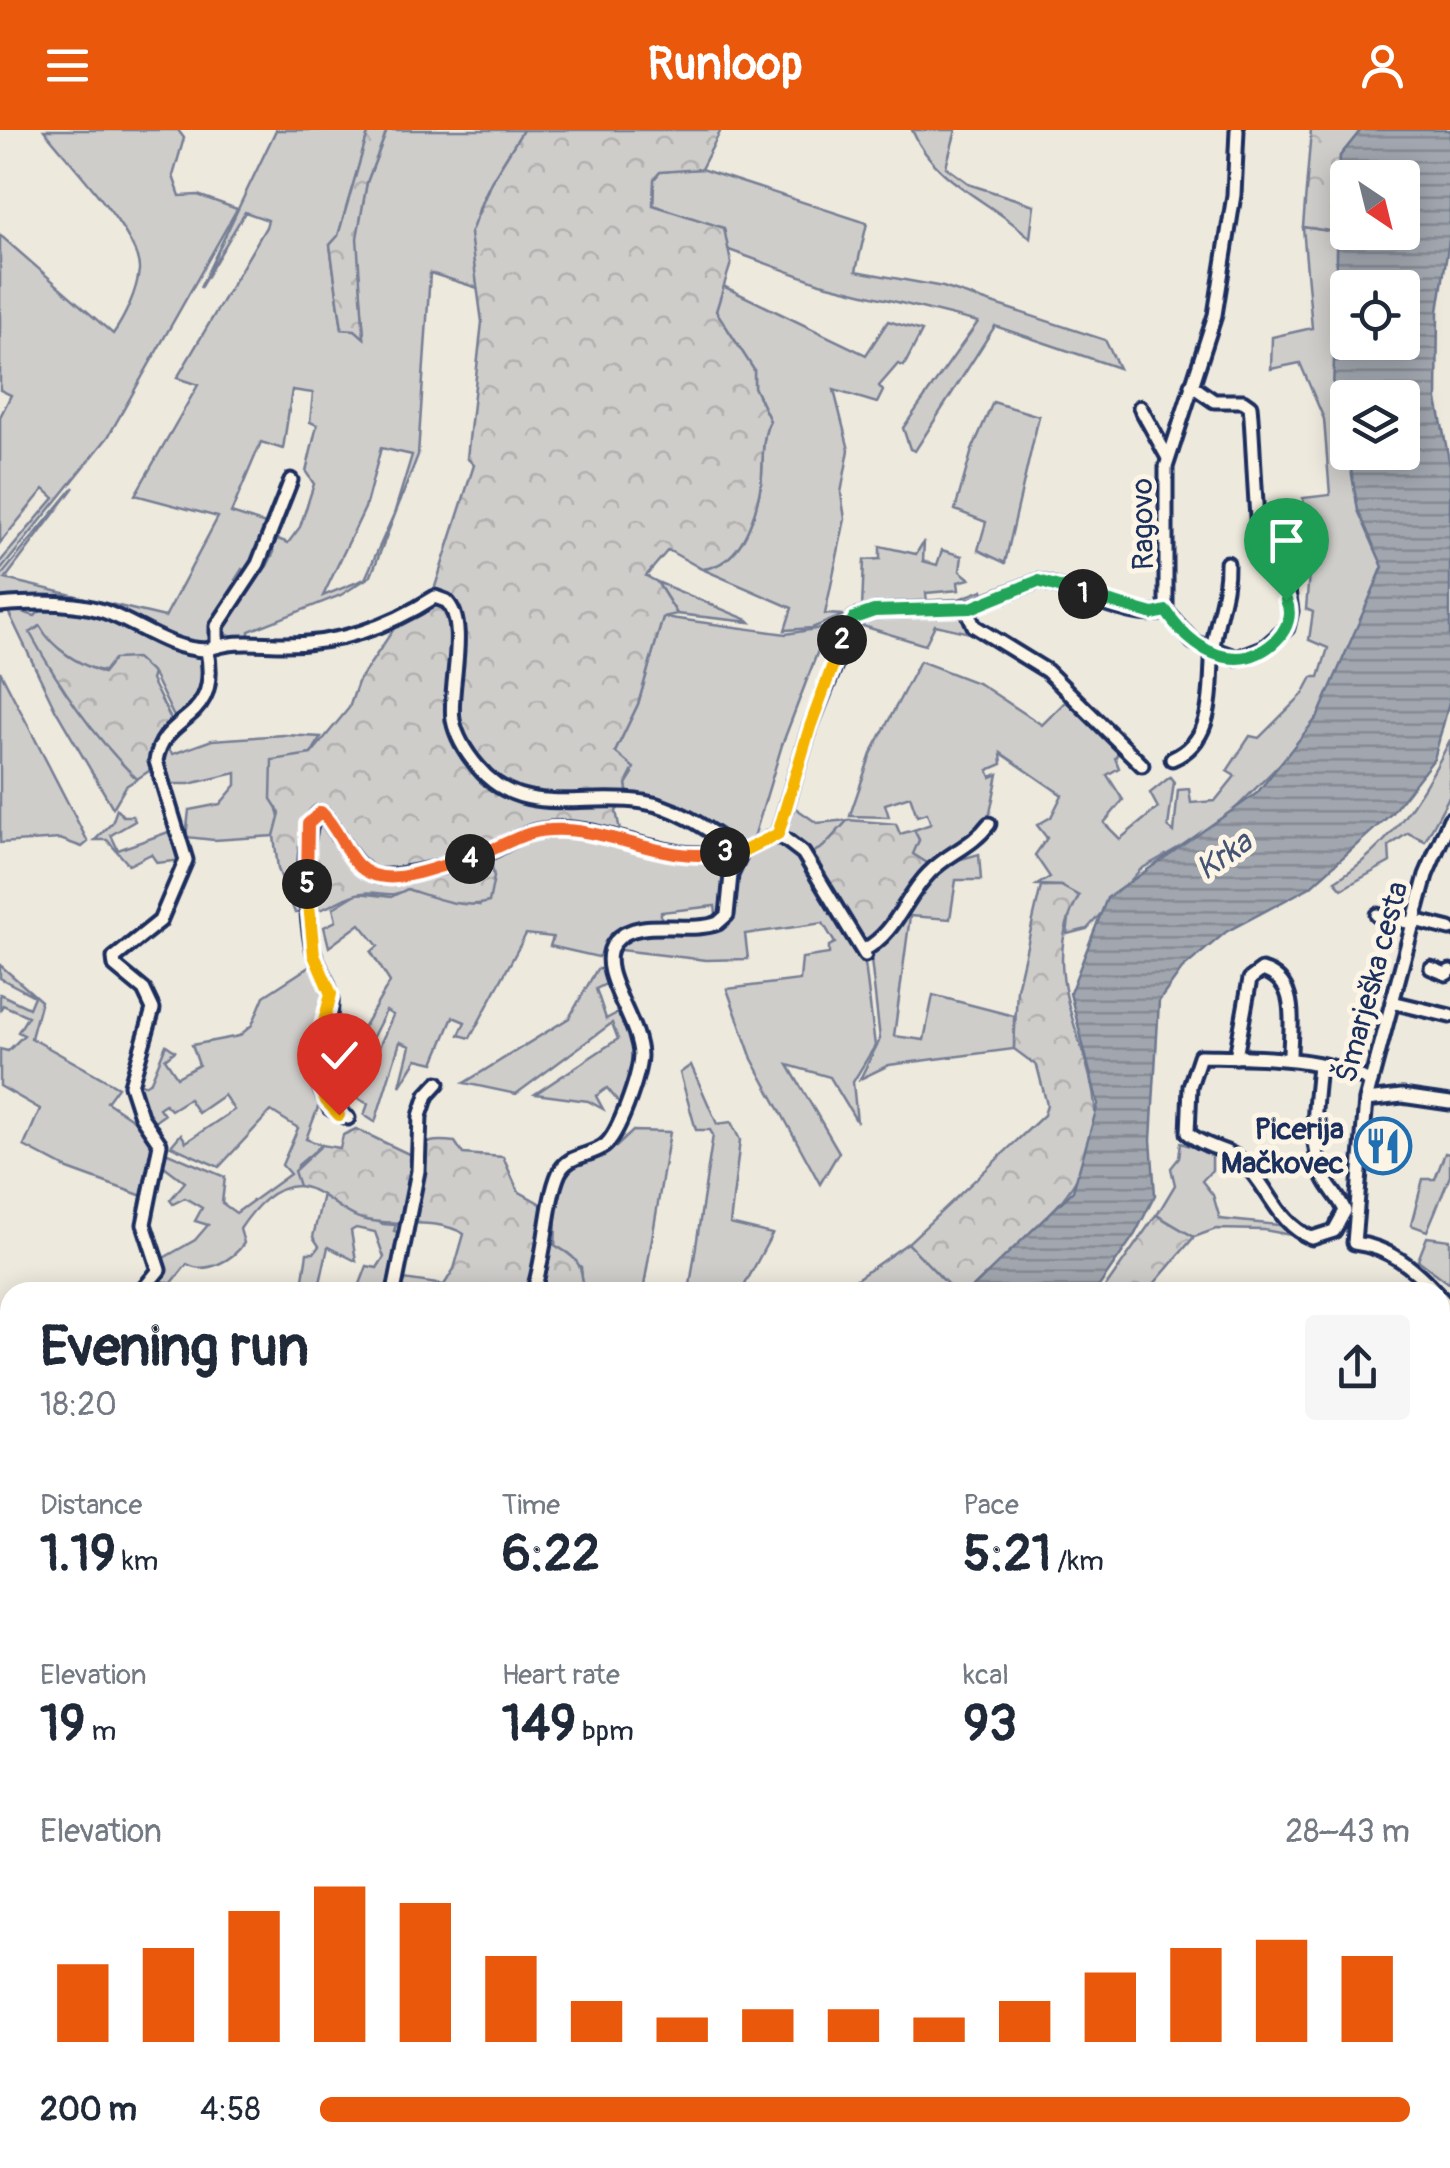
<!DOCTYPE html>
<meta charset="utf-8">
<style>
:root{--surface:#fff;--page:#f6f6f7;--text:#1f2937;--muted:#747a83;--accent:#ea580c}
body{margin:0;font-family:Pangolin,sans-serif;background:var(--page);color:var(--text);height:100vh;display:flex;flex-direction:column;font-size:38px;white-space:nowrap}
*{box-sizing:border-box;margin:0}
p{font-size:32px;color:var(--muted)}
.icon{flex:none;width:55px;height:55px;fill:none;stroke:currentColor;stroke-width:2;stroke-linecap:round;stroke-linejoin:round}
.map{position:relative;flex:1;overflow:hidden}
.sheet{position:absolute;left:0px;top:1152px;width:1450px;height:888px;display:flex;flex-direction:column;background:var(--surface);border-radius:30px 30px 0 0;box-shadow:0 5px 25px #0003}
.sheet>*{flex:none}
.needle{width:65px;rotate:145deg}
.controls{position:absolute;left:1330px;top:30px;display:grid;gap:20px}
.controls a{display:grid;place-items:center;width:90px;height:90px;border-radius:10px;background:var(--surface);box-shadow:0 5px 25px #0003;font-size:50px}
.pin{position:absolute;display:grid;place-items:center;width:85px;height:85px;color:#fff;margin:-102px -42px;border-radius:50% 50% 50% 0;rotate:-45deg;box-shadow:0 0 10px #0007}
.pin .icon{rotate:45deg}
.km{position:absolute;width:50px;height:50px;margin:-25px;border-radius:50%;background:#222;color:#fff;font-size:28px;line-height:50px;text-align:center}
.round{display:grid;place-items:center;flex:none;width:105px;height:105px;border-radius:10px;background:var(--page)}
.headline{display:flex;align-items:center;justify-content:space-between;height:170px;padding:0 40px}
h1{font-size:55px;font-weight:700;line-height:75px}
.metrics{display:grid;grid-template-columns:repeat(3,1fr);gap:15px;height:170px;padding:10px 40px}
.metrics div{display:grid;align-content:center}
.metrics b{font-size:50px;font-weight:700}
.metrics small{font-size:28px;font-weight:400}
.metrics p{font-size:28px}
.chart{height:280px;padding:20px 40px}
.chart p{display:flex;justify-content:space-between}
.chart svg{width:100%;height:180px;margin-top:10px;stroke:var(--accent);stroke-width:6}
ul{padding:0 40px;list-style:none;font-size:32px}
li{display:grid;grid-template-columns:160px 120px 1fr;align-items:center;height:75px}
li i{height:25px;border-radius:12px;background:var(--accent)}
header{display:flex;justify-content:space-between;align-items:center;height:130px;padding:0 40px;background:var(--accent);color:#fff;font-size:45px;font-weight:700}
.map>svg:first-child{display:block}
</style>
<header><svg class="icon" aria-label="menu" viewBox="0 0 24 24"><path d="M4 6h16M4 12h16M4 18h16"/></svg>Runloop<svg class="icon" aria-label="person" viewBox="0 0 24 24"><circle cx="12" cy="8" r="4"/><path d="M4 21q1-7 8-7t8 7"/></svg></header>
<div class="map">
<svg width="1450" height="2038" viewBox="0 0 1450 2038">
<defs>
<pattern id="forest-crowns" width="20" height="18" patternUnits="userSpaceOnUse" patternTransform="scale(2.5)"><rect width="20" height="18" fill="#cfcdca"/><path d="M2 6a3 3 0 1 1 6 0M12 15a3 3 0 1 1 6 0" fill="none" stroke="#b1b0b0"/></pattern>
<pattern id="water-rules" width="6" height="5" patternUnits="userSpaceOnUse" patternTransform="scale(2.5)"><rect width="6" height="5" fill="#a2a7af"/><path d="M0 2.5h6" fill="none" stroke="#838892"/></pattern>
</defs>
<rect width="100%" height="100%" fill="#eee9dd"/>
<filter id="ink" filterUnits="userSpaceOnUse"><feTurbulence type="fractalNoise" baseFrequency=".01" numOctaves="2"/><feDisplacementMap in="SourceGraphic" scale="20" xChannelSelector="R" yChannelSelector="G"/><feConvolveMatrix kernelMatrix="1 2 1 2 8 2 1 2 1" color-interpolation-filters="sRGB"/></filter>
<g filter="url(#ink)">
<g fill="#cfcdca" stroke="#757e94" stroke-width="2.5" fill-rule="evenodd">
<path d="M44,0H178L184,8L173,46L180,66L198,65L237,79L108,307L0,441V432L54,368L44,359L0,413V287L11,265L0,260V105L113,204C125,187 137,161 139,140C141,106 66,29 44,0Z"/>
<path d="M276,0H369L338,106L330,115L342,199L356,200L364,207L356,108L367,52L387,0H524C489,54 457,94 481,159L430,143L418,325L371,446L341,465L249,501V510L218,512C211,483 247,456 261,433L267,436L274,422L268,412L270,406L288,413L300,397L314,354L306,342L317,295L310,292L313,263L292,260L283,319L261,312L231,383L272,396L251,445L242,439L235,450L242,457C226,470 211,491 214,513C174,525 139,492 103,479C71,467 33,471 0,473V447L74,357L5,449L165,487L218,387L135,365L198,255L177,248L266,97L268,90L245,82L200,158ZM381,318L412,325L394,384L365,449L323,466L365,378Z"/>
<path d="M912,0H956L946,37L971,55L1034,75L1030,108C991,70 935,54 912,0Z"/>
<polygon points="686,39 701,39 867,93 856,141 943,157 1105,210 1119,238 995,196 915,321 910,319 903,298 978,192 820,153 729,120 722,106 653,75 654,49 660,42"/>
<polygon points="1303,97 1336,102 1335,289 1351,330 1358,380 1383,436 1324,582 1292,622 1220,694 1141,739 1087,799 1067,804 1070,782 1061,756 1037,755 1050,747 1035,725 1047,708 1037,695 1051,687 1062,665 1001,623 1002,634 988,640 991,647 998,644 988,693 932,736 912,724 919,710 914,700 931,694 927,683 917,686 910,666 885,674 889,687 850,686 851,682 871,624 920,531 980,554 1042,595 1070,567 1124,615 1115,628 1119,638 1107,645 1123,670 1104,693 1120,709 1158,678 1150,663 1170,647 1174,652 1168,697 1174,702 1178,660 1189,659 1191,673 1215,671 1235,646 1227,641 1250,606 1259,608 1303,564 1312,547 1319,547 1328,518 1309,510 1313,482 1306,479 1310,431 1303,368 1330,365 1324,289 1300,233 1271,239 1272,207 1312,198"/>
<path d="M723,156L866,225L888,191L922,201L904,236L898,234L879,256L883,261L877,273L834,260L849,320L841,363L845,389L825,484L844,485L812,498L785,500L792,478L702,439C741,435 755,389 761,354C764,334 760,309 770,291L754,257V240L716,181Z"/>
<polygon points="993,272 1039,286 1005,433 978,420 986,392 955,380 972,320"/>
<polygon points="924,411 923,431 937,435 942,420 962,426 960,441 970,449 958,452 959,460 926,463 927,473 959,469 983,460 986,469 862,479 864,430 880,429 880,416 916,424"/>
<polygon points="657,452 748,490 750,492 677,484"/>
<path d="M6,477L35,486L39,482L25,477L82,479L197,522L206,531V560L180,590L173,585L153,544C127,543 103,545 79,533C61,523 51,508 31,503C61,559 92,604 137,649L126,656L113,678L55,579Z"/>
<polygon points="962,481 983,506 935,495 925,515 853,493 873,484"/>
<polygon points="663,487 786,504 827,497 782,615 752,714 738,716 628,667 626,654 633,643 615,622 638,574"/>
<polygon points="0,541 88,712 82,717 60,709 0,713"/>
<polygon points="284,605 321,607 311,624 298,627 277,679 280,690 274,706 214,710 186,707 189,680 220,674 236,655 236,643 189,654 165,654 161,625 165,616 173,624 212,610"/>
<path d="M1450,610V665L1425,711L1408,703L1389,716L1390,732L1342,759L1335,751C1389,718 1422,667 1450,610Z"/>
<polygon points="791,675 817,693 848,690 823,717 807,726 783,704"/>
<polygon points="117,679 123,686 133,686 135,691 111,705 118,720 177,699 183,730 157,733 151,724 129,735 107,710 95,710 112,693"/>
<polygon points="549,701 734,725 725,780 717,790 715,776 661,782 661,793 637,797 598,827 550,816 553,807 526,804 470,908 459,905 465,892 453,887 434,933 417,929 400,956 410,916 400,912 375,992 364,985 368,974 357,968 393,885 386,881 361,930 348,923 390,852 371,822 378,816 360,794 329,817 324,797 336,791 333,778 358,763 391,767 407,759 447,771 480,775 490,725 515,710"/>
<path d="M772,714L795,720L864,825L875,916L853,952L857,992L830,947L788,935L839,1022L820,1054L752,929L727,859L800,850L802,828L829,824V816L835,813L823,793L745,804L748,829L706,830L612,819L628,804L719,795C731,759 733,727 772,714Z"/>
<polygon points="979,724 981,750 956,750 950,789 910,786 894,906 924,910 933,865 1014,886 1014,919 889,935 860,949 880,909 870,821 927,747 943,734"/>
<path d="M315,833L329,874L311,937L322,967L306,1009L322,1015L298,1035L299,1056C273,1056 254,1078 240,1099L244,1113C233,1130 206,1145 187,1134L171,1154L157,1149L160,1130L195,1110L208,1095L195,1091L202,1078L185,1068L173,1074L170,1070L185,1052L160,1033L163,1021L225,1047L222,1073L236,1083L290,1044L282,1035L298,998L271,981L219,1037L171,1016L181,1004L186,1012L234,980L224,965L198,983L189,969L171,980L165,974L159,978L164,985L151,994L134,952L144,955L151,951L166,915L175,921L165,929L177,947L199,935L192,915L239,906L252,895L264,866Z"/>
<polygon points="0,835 41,871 31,908 118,957 107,972 132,989 137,986 157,1012 148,1068 68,1039 24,1016 40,979 0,956 0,919 8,921 24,905 18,902 28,886 3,875 0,880 0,864 29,878 34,866 0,848"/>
<path d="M597,839H604L610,852L596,859L606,889L619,882L611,868L616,864C637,910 640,927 621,975L607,958L596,966L603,979L588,971L535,964L618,909L612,893L516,964L464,953L569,888Z"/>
<polygon points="691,935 717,994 731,992 740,1010 730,1094 772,1104 741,1162 689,1162 713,1005 710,1000 696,1000 680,943"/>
<path d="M633,1001L670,1002L643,1162H583L581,1137L555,1116C558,1081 548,1043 586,1026C597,1021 605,1017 616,1017Z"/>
<polygon points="1181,1013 1212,1023 1212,1040 1202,1051 1213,1065 1220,1089 1289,1096 1296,1106 1264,1100 1216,1099 1194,1107 1157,1085 1175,1055 1171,1038 1179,1028"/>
<polygon points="1445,1023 1450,1024 1450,1046 1427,1101 1411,1095 1423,1049 1435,1049"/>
<polygon points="323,1064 383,1094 396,1095 394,1101 401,1103 394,1150 387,1162 357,1162 367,1136 377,1138 384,1127 375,1102 356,1098 351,1101 356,1131 328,1117 318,1162 301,1162 307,1123 314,1123 319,1116 313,1107"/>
<polygon points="1427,1107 1450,1110 1450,1154 1418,1130"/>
<polygon points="908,1113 955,1162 838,1162"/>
<polygon points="1440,1929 1450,1936 1450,2038 1354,2038 1353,2030 1440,2030"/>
</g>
<g fill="url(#forest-crowns)" stroke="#757e94" stroke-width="2.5">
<polygon points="369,0 387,0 367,52 357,108 364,208 355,200 342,199 330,115 338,106"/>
<path d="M523,0H721L701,39L660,42L654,49L653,75L724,98L731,133L716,181L754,240V257L770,291C760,309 764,334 761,354C755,389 741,435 702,439L668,420L646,446L657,452L677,484L663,487L638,574L615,622L634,638L626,654L628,667L616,681L622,710L551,696L462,728H448V733L490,725L494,747L489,772C463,780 432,767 407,759C390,770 381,760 362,763C339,766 331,783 295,783L278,739L274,706L280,683L271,669L272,630L311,624L349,578L358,552L397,494L433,463L474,335L467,328L482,192L470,104L491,52Z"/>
<polygon points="1311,0 1361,0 1340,26 1336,102 1303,97"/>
<path d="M40,496C54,521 78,533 103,543L114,529L136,528L153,544L151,550L175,597L154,614L155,637L137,649C92,604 61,559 30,503Z"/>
<polygon points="848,690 896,694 900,704 914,700 919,710 913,724 932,736 891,796 871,811 860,809 807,726 823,717"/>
<path d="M1041,756H1061L1079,766C1026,859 1116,935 1091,1018C1073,1077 1009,1121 968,1162H955L908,1113L1044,985L1047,975L1037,936L1014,919L1017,859Z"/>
<path d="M356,999L415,1027C423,1009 436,1010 455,1012L463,1024L503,1027L518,1061L541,1074L543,1108C569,1125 584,1125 583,1162H397L404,1149L444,1155L454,1139L464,1104C434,1086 395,1098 362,1089C338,1082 325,1060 299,1056L294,1041L322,1015L340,1018L343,1005Z"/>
<polygon points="1156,1085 1194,1107 1147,1162 1102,1162"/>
<polygon points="0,1255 10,1257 10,1751 0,1739"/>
<polygon points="1440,1746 1450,1747 1450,1936 1440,1929"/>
<polygon points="0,1750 10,1760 10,2030 18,2030 21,2038 0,2038"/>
<polygon points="59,2030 333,2030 327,2038 65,2038"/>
</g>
<g fill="url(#water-rules)" stroke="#6c778f" stroke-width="2.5" fill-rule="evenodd">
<path d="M1361,0H1450V104L1438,181L1437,270L1450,335V569L1434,629L1391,684L1310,757L1226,802L1182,839L1159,871L1151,1010L1155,1065L1135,1104L1095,1162H968L1073,1061L1098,974L1070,863L1107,768L1257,663L1318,586L1383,437L1358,380L1348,322H1402V268H1348L1347,322L1335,289L1333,263L1340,26ZM1348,48H1402V102H1348ZM1348,158H1402V212H1348Z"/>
<polygon points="339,2030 481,2030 475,2038 333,2038"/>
</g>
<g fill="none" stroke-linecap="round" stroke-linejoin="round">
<g stroke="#1b2f5e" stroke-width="19">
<g id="minor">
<polyline points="1140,277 1168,328"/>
<path d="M0,475C33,472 71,471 103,481C140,494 166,519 207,520C221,596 164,580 156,631L186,730L160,791L114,828L115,836L144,860L153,879L131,955L141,986L160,1014L144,1094L159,1140L141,1162"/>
<polyline points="966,478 974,496 1047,541 1142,635"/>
<path d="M1166,481L1193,512L1237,528L1265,517L1287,498L1291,481L1285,438C1279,434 1270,436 1264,431C1256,425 1253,298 1250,276L1243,271H1214L1191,255"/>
<polyline points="217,516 217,496 258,434 291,350"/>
<path d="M207,520C233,509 258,514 285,514C339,514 390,496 435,467L446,471C470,493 448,559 453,590C456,606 467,624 478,637C521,690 585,662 643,672C678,677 710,701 738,720"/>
<path d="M1172,629C1217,610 1209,557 1213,518C1216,488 1228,464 1227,433"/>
<path d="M778,704L810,597L854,488L874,481L971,477L1038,451C1071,457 1137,494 1166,481V337L1215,185L1234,65L1237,0"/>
<polyline points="778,704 803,723 865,825"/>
<polyline points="742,722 778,704"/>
<polyline points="1377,785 1415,794"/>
<polyline points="1422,792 1450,799"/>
<path d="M864,820C897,802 904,768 929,743C948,723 972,717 989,694"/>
<polyline points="1431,838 1446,844 1450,841"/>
<polyline points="1392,872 1450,886"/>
<path d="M1236,927L1250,849L1262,840C1300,851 1290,894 1290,927"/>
<path d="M1319,935C1316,972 1308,1012 1324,1047C1329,1059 1341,1069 1345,1081L1334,1101L1312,1108C1277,1094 1269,1056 1243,1032C1228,1018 1204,1018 1188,1003L1190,956L1200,926C1255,927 1321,925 1371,952"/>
<polyline points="1366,970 1402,966 1450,973"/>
<path d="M348,988L330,978C297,919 334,915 331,867C329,851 318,838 314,823C307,799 297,690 321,682C339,699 350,737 374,745C392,751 473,730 492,721C508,713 523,703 541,700C607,689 664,740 737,719"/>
<polyline points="394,1162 418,1041 420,986 427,965 438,953"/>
<path d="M533,1162C546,1126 546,1072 559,1043C568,1024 589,1027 604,1016C619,1005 639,946 640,926C640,890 593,839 615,812C636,785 689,805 718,793L727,785L731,745L742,722"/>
<path d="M1436,1162C1413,1137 1389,1117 1354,1113L1366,970L1426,745L1450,689"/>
<polyline points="1440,1167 1450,1178"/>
<polyline points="0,1253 10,1254"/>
<polyline points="1440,1394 1450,1391"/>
<polyline points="1440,1490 1450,1493"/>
<polyline points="1440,1678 1450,1679"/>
<polyline points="1440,1743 1450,1744"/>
<polyline points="0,1745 10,1756"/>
<polyline points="0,1835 10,1828"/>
</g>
</g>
<g stroke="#1b2f5e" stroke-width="21">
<g id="major">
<polyline points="1440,1285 1450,1277"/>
<polyline points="896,2038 897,2030"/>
</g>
</g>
<g stroke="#1b2f5e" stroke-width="22">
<g id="highway">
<polyline points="1440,1321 1450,1315"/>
<polyline points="1440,1339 1450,1333"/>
<polyline points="970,2038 971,2030"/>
<polyline points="986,2038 987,2030"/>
</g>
</g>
<use href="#minor" stroke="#fcf5e5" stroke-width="11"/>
<use href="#major" stroke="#fcf5e5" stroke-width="14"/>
<use href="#highway" stroke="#fcf5e5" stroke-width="15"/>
</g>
</g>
<g fill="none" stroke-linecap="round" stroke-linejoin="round" filter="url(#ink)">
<g stroke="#fff" stroke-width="20">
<path id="split-1" d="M1083,464L1153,484L1166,481C1182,505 1207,528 1237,528C1265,528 1299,498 1286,470"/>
</g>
<g stroke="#fff" stroke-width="20">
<polyline id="split-2" points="842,510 854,488 874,481 971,478 1038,451 1083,464"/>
</g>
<g stroke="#fff" stroke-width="20">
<polyline id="split-3" points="725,722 737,719 742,722 778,704 810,597 842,510"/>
</g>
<g stroke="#fff" stroke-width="20">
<path id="split-4" d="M470,729C497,720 521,701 550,700C609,696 665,736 725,722"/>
</g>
<g stroke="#fff" stroke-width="20">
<path id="split-5" d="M307,754L308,694L321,682C338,698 343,719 357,734C386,765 437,733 470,729"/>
</g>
<g stroke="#fff" stroke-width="20">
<polyline id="split-6" points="307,754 314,825 331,864 313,935 326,971 339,985"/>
</g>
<use href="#split-1" stroke="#22a559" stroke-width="12"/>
<use href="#split-2" stroke="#22a559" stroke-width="12"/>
<use href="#split-3" stroke="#f5b400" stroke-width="12"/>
<use href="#split-4" stroke="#f0652b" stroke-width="12"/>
<use href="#split-5" stroke="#f0652b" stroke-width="12"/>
<use href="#split-6" stroke="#f5b400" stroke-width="12"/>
</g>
<defs>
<g id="restaurant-ring" transform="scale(2.875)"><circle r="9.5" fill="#fcf5e5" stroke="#1f6fb2" stroke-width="1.5"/><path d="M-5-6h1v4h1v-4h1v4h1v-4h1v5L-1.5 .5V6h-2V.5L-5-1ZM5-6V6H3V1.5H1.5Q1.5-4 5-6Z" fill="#1f6fb2"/></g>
</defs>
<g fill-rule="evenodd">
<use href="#restaurant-ring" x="1383" y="1016"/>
</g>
<g text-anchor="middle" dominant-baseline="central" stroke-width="10" stroke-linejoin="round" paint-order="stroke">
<g font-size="30" fill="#1b2f5e" stroke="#fcf5e5">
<text transform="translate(1143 394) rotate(-91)">Ragovo</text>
<text transform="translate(1372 852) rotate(-75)">Šmarješka cesta</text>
</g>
<g font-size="30" font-weight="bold" fill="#1b2f5e" stroke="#fcf5e5" text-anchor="end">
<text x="1344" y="999">Picerija<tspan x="1344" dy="34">Mačkovec</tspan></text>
</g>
<g font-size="32" font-style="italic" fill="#445376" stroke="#fcf5e5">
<text transform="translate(1224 726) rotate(-35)">Krka</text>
</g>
</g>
</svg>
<div class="controls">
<a><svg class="needle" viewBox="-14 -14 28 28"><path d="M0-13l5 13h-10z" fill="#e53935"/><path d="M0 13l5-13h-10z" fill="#747a83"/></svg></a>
<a><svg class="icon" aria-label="locate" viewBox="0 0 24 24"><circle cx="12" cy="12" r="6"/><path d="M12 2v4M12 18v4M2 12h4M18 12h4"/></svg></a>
<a><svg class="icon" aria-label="layers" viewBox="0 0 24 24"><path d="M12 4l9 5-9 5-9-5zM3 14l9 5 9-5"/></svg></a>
</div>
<div class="pin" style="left:1286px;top:470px;background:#1e9e55"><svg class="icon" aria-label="arrive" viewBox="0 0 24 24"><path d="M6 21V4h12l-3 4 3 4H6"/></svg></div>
<div class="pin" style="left:339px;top:985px;background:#d93025"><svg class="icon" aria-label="check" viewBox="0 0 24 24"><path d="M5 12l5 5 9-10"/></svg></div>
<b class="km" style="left:1083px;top:464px">1</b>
<b class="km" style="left:842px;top:510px">2</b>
<b class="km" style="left:725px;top:722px">3</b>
<b class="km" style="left:470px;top:729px">4</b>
<b class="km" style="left:307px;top:754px">5</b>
<section class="sheet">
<div class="headline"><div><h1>Evening run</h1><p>18:20</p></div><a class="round"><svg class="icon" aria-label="share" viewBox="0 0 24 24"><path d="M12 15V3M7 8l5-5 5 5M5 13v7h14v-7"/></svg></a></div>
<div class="metrics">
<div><p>Distance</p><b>1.19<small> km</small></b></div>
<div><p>Time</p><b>6:22</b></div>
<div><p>Pace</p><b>5:21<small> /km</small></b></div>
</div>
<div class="metrics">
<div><p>Elevation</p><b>19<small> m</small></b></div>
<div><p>Heart rate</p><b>149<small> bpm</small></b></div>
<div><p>kcal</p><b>93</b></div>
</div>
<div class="chart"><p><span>Elevation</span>28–43 m</p>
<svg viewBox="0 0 160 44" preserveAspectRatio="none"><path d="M5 44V25M15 44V21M25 44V12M35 44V6M45 44V10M55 44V23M65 44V34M75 44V38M85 44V36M95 44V36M105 44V38M115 44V34M125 44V27M135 44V21M145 44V19M155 44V23"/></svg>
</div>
<ul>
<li><b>200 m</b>4:58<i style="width:100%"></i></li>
</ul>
</section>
</div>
